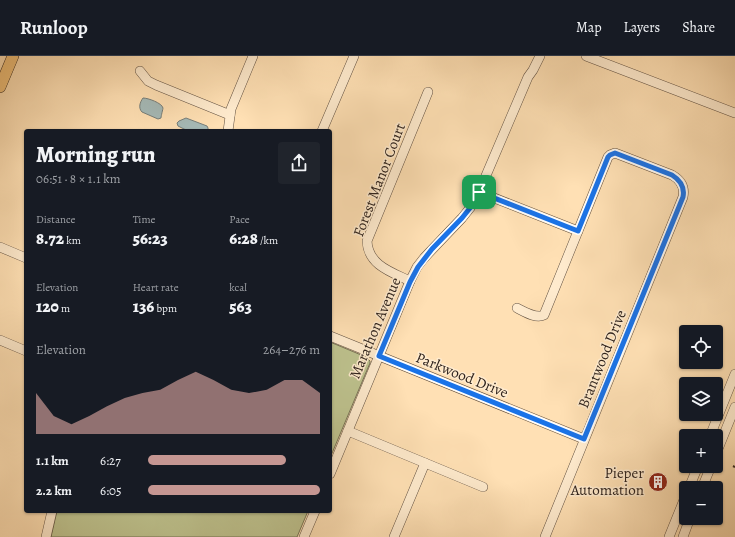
<!DOCTYPE html>
<meta charset="utf-8">
<style>
:root{--surface:#171b24;--page:#20242c;--text:#f1f3f6;--muted:#9ea1a6;--line:#363941;--accent:#c59692}
body{margin:0;font-family:Alegreya,serif;background:var(--page);color:var(--text);height:100vh;display:flex;flex-direction:column;font-size:15px;white-space:nowrap}
*{box-sizing:border-box;margin:0}
p{font-size:13px;color:var(--muted)}
.icon{flex:none;width:22px;height:22px;fill:none;stroke:currentColor;stroke-width:2;stroke-linecap:round;stroke-linejoin:round}
.map{position:relative;flex:1;overflow:hidden}
.panel{position:absolute;left:24px;top:73px;width:308px;height:384px;display:flex;flex-direction:column;background:var(--surface);border-radius:4px;box-shadow:0 1px 3px #0004}
.panel>*{flex:none}
.tools{position:absolute;left:679px;top:269px;display:grid;gap:8px}
.tools a{display:grid;place-items:center;width:44px;height:44px;border-radius:4px;background:var(--surface);box-shadow:0 1px 3px #0004;font-size:20px}
.pin{position:absolute;display:grid;place-items:center;width:34px;height:34px;color:#fff;margin:-17px;border-radius:8px;box-shadow:0 2px 6px #0006}
.round{display:grid;place-items:center;flex:none;width:42px;height:42px;border-radius:4px;background:var(--page)}
.head{display:flex;align-items:center;justify-content:space-between;height:68px;padding:0 12px}
h1{font-size:22px;font-weight:800;line-height:30px}
.metrics{display:grid;grid-template-columns:repeat(3,1fr);gap:6px;height:68px;padding:4px 12px}
.metrics div{display:grid;align-content:center}
.metrics b{font-size:17px;font-weight:800}
.metrics small{font-size:11px;font-weight:400}
.metrics p{font-size:11px}
.chart{height:112px;padding:8px 12px}
.chart p{display:flex;justify-content:space-between}
.chart svg{width:100%;height:72px;margin-top:4px;fill:var(--accent);opacity:.7}
ul{padding:0 12px;list-style:none;font-size:13px}
li{display:grid;grid-template-columns:64px 48px 1fr;align-items:center;height:30px}
li i{height:10px;border-radius:5px;background:var(--accent)}
header{display:flex;align-items:center;gap:24px;box-sizing:border-box;height:56px;padding:0 20px;background:var(--surface);border-bottom:1px solid var(--line)}
header strong{font-size:19px}
nav{display:flex;gap:22px;margin-inline-start:auto;font-size:14px}
.map>svg:first-child{display:block}
</style>
<header>
<strong>Runloop</strong>
<nav><a>Map</a><a>Layers</a><a>Share</a></nav>
</header>
<div class="map">
<svg width="735" height="481" viewBox="0 0 735 481">
<rect width="100%" height="100%" fill="#ffe0b4"/>
<filter id="stains"><feTurbulence type="fractalNoise" baseFrequency=".005" numOctaves="4"/><feColorMatrix values="0 0 0 0 .2 0 0 0 0 .09 0 0 0 0 .02 0 0 0 .5 -.17"/></filter>
<radialGradient id="worn" r=".72"><stop offset=".6" stop-color="#630" stop-opacity="0"/><stop offset="1" stop-color="#630" stop-opacity=".3"/></radialGradient>
<g fill="#bec38f" stroke="#767356">
<polygon points="330,286 366,301 370,305 370,307 330,402"/>
<polygon points="57,455 308,455 297,481 51,481"/>
</g>
<g fill="#a5bab8" stroke="#767e7a">
<path d="M143,42C148,42 162,47 163,52C163,53 161,60 161,62L158,63L142,56C138,52 140,46 143,42Z"/>
<polygon points="186,62 207,70 208,72 208,75 188,75 178,70 177,67 179,65"/>
</g>
<g fill="none" stroke-linecap="round" stroke-linejoin="round">
<g stroke="#635243" stroke-width="10">
<g id="minor">
<polyline points="586,0 735,57"/>
<polyline points="140,15 148,25 156,29 230,59"/>
<polyline points="228,75 231,53 253,0"/>
<polyline points="322,75 354,0"/>
<polyline points="479,136 578,175"/>
<polyline points="0,191 26,202"/>
<path d="M410,225C391,216 368,209 367,185L428,36"/>
<path d="M517,252C525,256 536,263 544,259L608,101L610,99L615,97L672,119C681,124 685,131 683,141L545,481"/>
<polyline points="330,280 584,383"/>
<polyline points="0,284 26,295"/>
<polyline points="348,375 483,431"/>
<polyline points="710,380 735,318"/>
<polyline points="716,398 735,351"/>
<polyline points="330,418 410,225 417,211 424,202 462,162 470,152 479,136 528,21 533,14 540,0"/>
<polyline points="689,432 698,410"/>
<polyline points="702,432 711,410"/>
<polyline points="46,481 52,455"/>
<polyline points="304,481 315,455"/>
<polyline points="394,481 425,407"/>
<polyline points="669,481 686,439"/>
<polyline points="683,481 690,462"/>
</g>
</g>
<g stroke="#2f231d" stroke-width="12">
<polyline id="major" points="0,31 13,0"/>
</g>
<use href="#minor" stroke="#ffebce" stroke-width="9"/>
<use href="#major" stroke="#f0c07a" stroke-width="11"/>
<polyline stroke="#2f231d" stroke-width="2" stroke-dasharray="7 7" stroke-linecap="butt" points="733,410 735,411"/>
</g>
<g fill="none" stroke-linecap="round" stroke-linejoin="round">
<g stroke="#fff" stroke-width="8">
<path id="route" d="M615,97L672,119C680,124 685,131 683,141L584,383L379,300L410,226L418,211L432,193L462,162L470,152L479,136L578,175L608,101L610,99Z"/>
</g>
<use href="#route" stroke="#1a73e8" stroke-width="5"/>
</g>
<defs>
<g id="building-disc" transform="scale(1)"><circle r="9.5" fill="#8f2418" stroke="#ffebce"/><path d="M-4-6H4V6H1V3H-1V6H-4ZM-2.5-4.3h1.7v1.8h-1.7ZM.8-4.3h1.7v1.8H.8ZM-2.5-1h1.7V.8h-1.7ZM.8-1h1.7V.8H.8Z" fill="#fff"/></g>
</defs>
<g fill-rule="evenodd">
<use href="#building-disc" x="658" y="426"/>
</g>
<g text-anchor="middle" dominant-baseline="central" stroke-width="3" stroke-linejoin="round" paint-order="stroke">
<g font-size="15" fill="#2f231d" stroke="#ffebce">
<text transform="translate(379 124) rotate(-69)">Forest Manor Court</text>
<text transform="translate(375 272) rotate(-67)">Marathon Avenue</text>
<text transform="translate(602 303) rotate(-68)">Brantwood Drive</text>
<text transform="translate(462 319) rotate(22)">Parkwood Drive</text>
</g>
<g font-size="15" fill="#2f231d" stroke="#ffebce" text-anchor="end">
<text x="644" y="417">Pieper<tspan x="644" dy="17">Automation</tspan></text>
</g>
</g>
<rect width="100%" height="100%" filter="url(#stains)"/>
<rect width="100%" height="100%" fill="url(#worn)"/>
</svg>
<div class="tools">
<a><svg class="icon" aria-label="locate" viewBox="0 0 24 24"><circle cx="12" cy="12" r="6"/><path d="M12 2v4M12 18v4M2 12h4M18 12h4"/></svg></a>
<a><svg class="icon" aria-label="layers" viewBox="0 0 24 24"><path d="M12 4l9 5-9 5-9-5zM3 14l9 5 9-5"/></svg></a>
<a>+</a>
<a>−</a>
</div>
<div class="pin" style="left:479px;top:136px;background:#1e9e55"><svg class="icon" aria-label="arrive" viewBox="0 0 24 24"><path d="M6 21V4h12l-3 4 3 4H6"/></svg></div>
<section class="panel">
<div class="head"><div><h1>Morning run</h1><p>06:51 · 8 × 1.1 km</p></div><a class="round"><svg class="icon" aria-label="share" viewBox="0 0 24 24"><path d="M12 15V3M7 8l5-5 5 5M5 13v7h14v-7"/></svg></a></div>
<div class="metrics">
<div><p>Distance</p><b>8.72<small> km</small></b></div>
<div><p>Time</p><b>56:23</b></div>
<div><p>Pace</p><b>6:28<small> /km</small></b></div>
</div>
<div class="metrics">
<div><p>Elevation</p><b>120<small> m</small></b></div>
<div><p>Heart rate</p><b>136<small> bpm</small></b></div>
<div><p>kcal</p><b>563</b></div>
</div>
<div class="chart"><p><span>Elevation</span>264–276 m</p>
<svg viewBox="0 0 160 44" preserveAspectRatio="none"><path d="M0 44V19L10 33L20 38L30 33L40 27L50 22L60 19L70 17L80 11L90 6L100 11L110 17L120 19L130 17L140 11L150 11L160 19V44z"/></svg>
</div>
<ul>
<li><b>1.1 km</b>6:27<i style="width:80%"></i></li>
<li><b>2.2 km</b>6:05<i style="width:100%"></i></li>
</ul>
</section>
</div>
